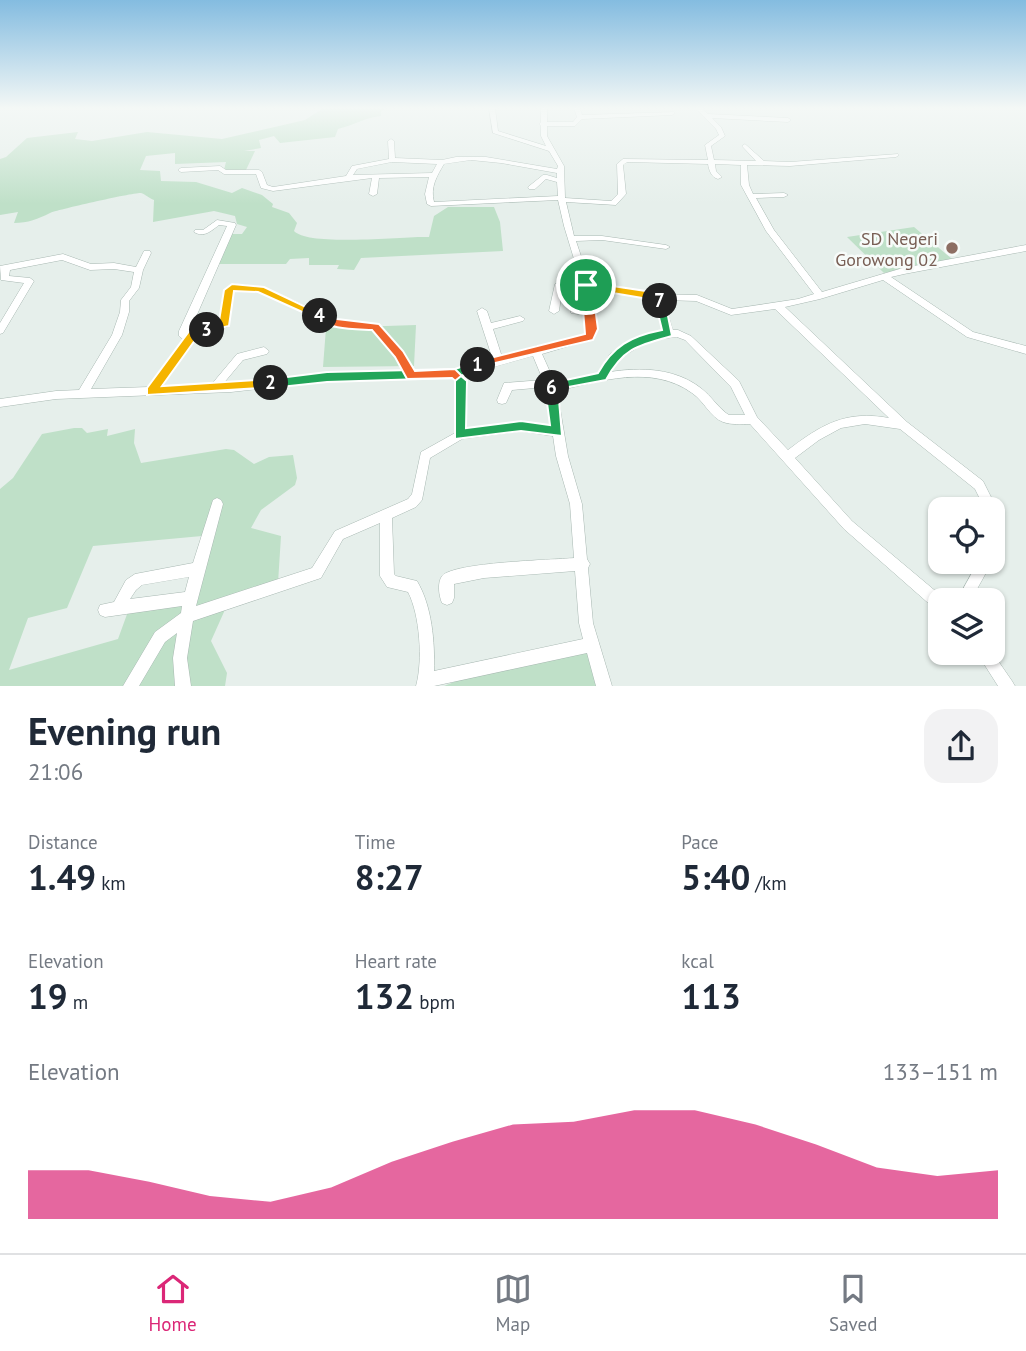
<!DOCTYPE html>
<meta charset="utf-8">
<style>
:root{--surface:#fff;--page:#f2f2f3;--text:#1f2937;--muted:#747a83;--line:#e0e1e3;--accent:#db2777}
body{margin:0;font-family:"PT Sans",sans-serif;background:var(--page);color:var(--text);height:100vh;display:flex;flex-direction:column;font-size:26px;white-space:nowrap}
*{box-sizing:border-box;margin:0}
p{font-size:23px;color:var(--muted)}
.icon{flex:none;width:38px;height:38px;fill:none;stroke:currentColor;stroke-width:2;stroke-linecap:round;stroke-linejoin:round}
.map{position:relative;height:686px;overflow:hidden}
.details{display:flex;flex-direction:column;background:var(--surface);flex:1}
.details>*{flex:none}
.controls{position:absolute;left:928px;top:497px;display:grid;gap:14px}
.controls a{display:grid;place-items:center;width:77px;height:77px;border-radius:14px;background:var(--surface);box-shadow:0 2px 5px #0004;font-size:35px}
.pin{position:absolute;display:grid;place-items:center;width:60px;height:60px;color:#fff;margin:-30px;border:4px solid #fff;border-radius:50%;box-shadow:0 2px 7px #0007}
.km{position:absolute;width:35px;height:35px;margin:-18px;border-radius:50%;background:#222;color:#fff;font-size:19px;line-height:35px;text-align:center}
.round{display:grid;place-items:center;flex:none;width:74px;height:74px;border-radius:21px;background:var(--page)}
.overview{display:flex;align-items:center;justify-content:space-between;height:119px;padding:0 28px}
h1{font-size:38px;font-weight:700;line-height:52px}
.metrics{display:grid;grid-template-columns:repeat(3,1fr);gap:10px;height:119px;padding:7px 28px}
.metrics div{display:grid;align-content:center}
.metrics b{font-size:35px;font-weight:700}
.metrics small{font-size:19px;font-weight:400}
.metrics p{font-size:19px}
.chart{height:196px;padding:14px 28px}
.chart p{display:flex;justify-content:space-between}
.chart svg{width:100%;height:126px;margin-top:7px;fill:var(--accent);opacity:.7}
.menu{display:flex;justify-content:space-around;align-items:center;height:98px;border-top:2px solid var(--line);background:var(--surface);font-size:19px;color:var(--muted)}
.menu a{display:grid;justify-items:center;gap:4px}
.menu .selected{color:var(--accent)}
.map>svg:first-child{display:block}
</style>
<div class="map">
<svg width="1026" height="686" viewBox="0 0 1026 686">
<rect width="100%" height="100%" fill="#e6efeb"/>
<g fill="#bfe0c8" fill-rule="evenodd">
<path d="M390,108L381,111V116C366,117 354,125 338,129L335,137L280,143L274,136L259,140L261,148L244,151H255L246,170H224L226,162L175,164V153L146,156L140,170L160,171L161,181L196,182L232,193L242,188L262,195L273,204L272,207L289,213L297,223L294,231C309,247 402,236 429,237L434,216L448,207H494L500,222L503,251L361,258L354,270L337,269L339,265H309V258L290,259L286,264H216L232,234H242L247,227L237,224L235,216L214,211L153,222L154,200C149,198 145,194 141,193C135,192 56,210 50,213C38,219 28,223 14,223L18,212L0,215V159L6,157L27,138L78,132L75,139L92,141L147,132L222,139L305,120L322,109Z"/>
<polygon points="914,227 952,259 884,273 847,237"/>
<polygon points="416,325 414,366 323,367 326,328"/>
<path d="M74,428H82L87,433L108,429L107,436L135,429L134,443L141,463L226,449L234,450L254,464L269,457L293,455L297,478L295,485L261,510L251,528L281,536L278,583L228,603L211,641L227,673L225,686H0V489L13,478L42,434ZM202,536L187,601L130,606L118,639L9,670L28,618L67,608L93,546Z"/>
<polygon points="591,650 601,686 444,686 474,674"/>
</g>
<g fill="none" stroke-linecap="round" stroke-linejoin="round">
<g stroke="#a8b8b2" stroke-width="1">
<g id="minor">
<path d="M489,108H495L498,131L546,146L541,136V126L539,124L541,122V108H547V122H573L577,117L574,108H580L582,115L674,112V114L672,115L582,119L575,126H547V136L564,166L565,198L611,201L618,194L617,164L623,159L708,160L705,145L719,135L716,129L695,108H701L708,114L788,118L791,120L788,122L712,118L721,127L725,136L711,146L714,160L756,161L742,146L745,144L764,161L790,162L898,154L899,155L896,157L790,166L747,165L749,185L753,194L784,193L788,195L784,197L756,198L774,230L822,292L903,268L1026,245V251L904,274L891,277L973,332L1026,346V354L967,337L883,280L820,299L785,307L907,422L983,481L997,509L995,513C1000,520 1000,537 997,545L992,547V509H985L975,489L900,429L865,424L841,428L819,440L795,458L852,521L945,599L940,600V611L935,609L844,529L750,424C742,424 731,425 723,422C710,417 704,401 692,393C652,364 600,381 557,391L568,456L582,504L587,559L590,564L588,568L593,623L612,686H596L587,653L434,686H416C423,661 420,615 408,592L387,587L380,576V523L343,539L321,578L193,621L187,658L191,686H175L173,658L177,633L165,642L139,686H123L155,632L181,613L182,606L105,617L100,615L98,610L100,605L114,602L126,580L135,574L193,563L213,500L217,498L221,500L223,504L196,606L312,568L335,531L408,499L412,494L421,452L455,433L457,384L452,378L327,381L231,392L56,399L0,407V399L56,391L79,390L112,335L120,312L121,300L131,287L134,272L114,269L90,270L62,260L10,270L9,276L30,278L34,281L3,333L0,334V323L24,283L1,280L0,266L63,254L91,264L114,263L136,267L144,251H150L151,253L143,270L139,288L129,301V312L122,335L91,389L149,387L184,340L179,336V331L227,226L219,225C211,231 204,238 194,232L195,230H203L217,220L235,223L236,225L189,333L191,331L220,323C222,310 220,291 232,284L263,287L336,320L378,325L402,351L413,371L455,370L493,360L477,311L482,308L487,311L491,323L520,316L525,319L523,321L493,329L502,357L532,349L536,346L539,347L585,335L587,329L585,315L571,313L568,293L572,290L575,291L578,308H585L582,288L562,289L559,311L554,314L549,311L555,284L581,282L564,226L558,200L431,206L427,204L425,194L429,177L379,178L377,194L373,196L369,194L372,178L273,191L261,188L256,174H224L218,170L181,172L178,170L181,168L220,166L226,170H259L262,172L267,185L273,187L346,176L352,166L389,159L388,141L391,139L394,141L395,158L442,160L456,157H486L557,169L558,166L549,151L493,133ZM471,160L501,163L557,173V178L547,175H543L528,187L529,189H535L546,179L557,182L558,196L434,202C430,187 437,176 444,164ZM392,162L437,164L432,173L353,175L357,169ZM627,162L708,164C709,170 711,177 718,179L722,177L716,171L715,164L741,165V185L766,231L814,294L798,299L732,309L697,295L648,294L590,283L576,241L602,240L666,249L670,247L666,245L602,236H574L566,202L616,205L626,194L623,165ZM591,289L655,300L664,331L645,335L610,354L599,374L555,383L542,354L592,339C600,323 593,306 591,289ZM234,290L259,292L335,326L372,330L395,356L403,371L327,373L223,384L243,360L267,354L269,351L264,347L237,354L211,385L161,387L197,336L227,327ZM664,300L696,301L731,315L775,309L889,418C845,410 821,425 788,450L757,417L739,381L691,336L678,330H673ZM677,337L685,340L731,387L745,415H729L726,413C717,406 711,396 702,389C676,368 641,367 610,372L617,360L650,340ZM533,356L543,380L504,383L497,400L498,403L502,404L506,403L512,390L546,387L552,426L521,421L466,430L467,383L462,376ZM521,431L553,436L556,456L570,504L574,558C552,560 454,562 442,576C437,583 439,596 442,603L447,605L452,603L454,598V584L484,578L575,571L579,623L583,639L434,671C435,642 432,606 417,581L396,576L394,574L392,518L416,507L422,500L430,458L462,439ZM189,577L185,592L130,599L136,590L142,585Z"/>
<polygon points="978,562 992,562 971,600 957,600"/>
<polygon points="992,652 1012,681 1015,686 998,686 977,653"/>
</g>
</g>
<use href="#minor" fill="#fff" fill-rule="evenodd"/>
</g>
<linearGradient id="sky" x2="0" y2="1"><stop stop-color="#84bce0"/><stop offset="0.53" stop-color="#f4f8f6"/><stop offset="1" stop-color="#f4f8f6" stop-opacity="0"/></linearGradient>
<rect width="1026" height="204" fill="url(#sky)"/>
<polygon fill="#f0652b" stroke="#fff" stroke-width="2" points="586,282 592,285 598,329 593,340 474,368 474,362 478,361 585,334 581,285"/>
<polygon fill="#22a559" stroke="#fff" stroke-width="2" points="478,361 484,365 483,368 455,378 327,382 271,388 265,383 271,379 327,372 455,369"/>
<polygon fill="#f5b400" stroke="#fff" stroke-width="2" points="207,326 212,330 211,332 198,336 162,386 271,379 277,383 275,387 147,395 147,388 190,330"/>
<polygon fill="#f5b400" stroke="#fff" stroke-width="2" points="232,284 264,287 325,316 320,320 258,292 234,291 229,326 203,332 203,327 219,321 224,290"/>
<path fill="#f0652b" stroke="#fff" stroke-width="2" d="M320,312L337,319L379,324L403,351L415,371L455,369L467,381L461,386L452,378L407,379L395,357L372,330C352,329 329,330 314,316Z"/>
<polygon fill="#22a559" stroke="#fff" stroke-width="2" points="461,376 467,381 466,428 521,421 550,425 545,388 552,383 558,388 562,436 521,431 455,439 455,381"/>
<path fill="#22a559" stroke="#fff" stroke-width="2" d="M660,297L665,301L672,336C639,345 623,348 606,380L547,391V384L598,373C613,346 631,336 662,330L655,301Z"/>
<polygon fill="#f5b400" stroke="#fff" stroke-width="2" points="586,282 659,293 665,301 660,304 654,300 583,288 583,283"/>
<circle fill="#8d6e63" stroke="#f7fbf9" stroke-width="2.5" cx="952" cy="248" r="7"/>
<g text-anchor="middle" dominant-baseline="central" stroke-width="5" stroke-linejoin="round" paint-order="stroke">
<g font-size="18" fill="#785e54" stroke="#f7fbf9" text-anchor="end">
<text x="938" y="238">SD Negeri<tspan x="938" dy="21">Gorowong 02</tspan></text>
</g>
</g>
</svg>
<div class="controls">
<a><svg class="icon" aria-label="locate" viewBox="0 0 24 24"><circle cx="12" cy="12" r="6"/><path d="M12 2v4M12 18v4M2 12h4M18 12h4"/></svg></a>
<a><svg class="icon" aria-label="layers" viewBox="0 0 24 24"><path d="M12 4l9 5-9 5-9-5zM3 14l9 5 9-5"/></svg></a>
</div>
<div class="pin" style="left:586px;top:285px;background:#1e9e55"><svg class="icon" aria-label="arrive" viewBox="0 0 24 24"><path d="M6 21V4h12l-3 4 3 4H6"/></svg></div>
<b class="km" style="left:478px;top:365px">1</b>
<b class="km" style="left:271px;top:383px">2</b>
<b class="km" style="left:207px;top:330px">3</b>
<b class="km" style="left:320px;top:316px">4</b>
<b class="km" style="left:552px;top:388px">6</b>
<b class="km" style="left:660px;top:301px">7</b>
</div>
<section class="details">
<div class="overview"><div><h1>Evening run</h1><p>21:06</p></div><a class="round"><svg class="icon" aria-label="share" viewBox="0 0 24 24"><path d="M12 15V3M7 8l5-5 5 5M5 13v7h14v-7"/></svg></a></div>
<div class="metrics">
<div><p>Distance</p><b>1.49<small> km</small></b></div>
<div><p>Time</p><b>8:27</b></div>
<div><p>Pace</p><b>5:40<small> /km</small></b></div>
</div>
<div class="metrics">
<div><p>Elevation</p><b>19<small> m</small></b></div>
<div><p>Heart rate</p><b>132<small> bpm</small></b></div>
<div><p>kcal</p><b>113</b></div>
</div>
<div class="chart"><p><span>Elevation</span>133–151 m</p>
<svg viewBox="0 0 160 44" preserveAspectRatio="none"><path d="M0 44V27L10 27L20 31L30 36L40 38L50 33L60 24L70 17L80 11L90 10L100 6L110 6L120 11L130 18L140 26L150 29L160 27V44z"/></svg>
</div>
</section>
<nav class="menu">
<a class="selected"><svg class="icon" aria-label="home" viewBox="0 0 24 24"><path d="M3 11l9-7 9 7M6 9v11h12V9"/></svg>Home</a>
<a><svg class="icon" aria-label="map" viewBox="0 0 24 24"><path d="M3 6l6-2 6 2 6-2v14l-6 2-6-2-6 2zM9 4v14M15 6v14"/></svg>Map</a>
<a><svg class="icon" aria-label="saved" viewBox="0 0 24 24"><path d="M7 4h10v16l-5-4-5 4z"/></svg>Saved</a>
</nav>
